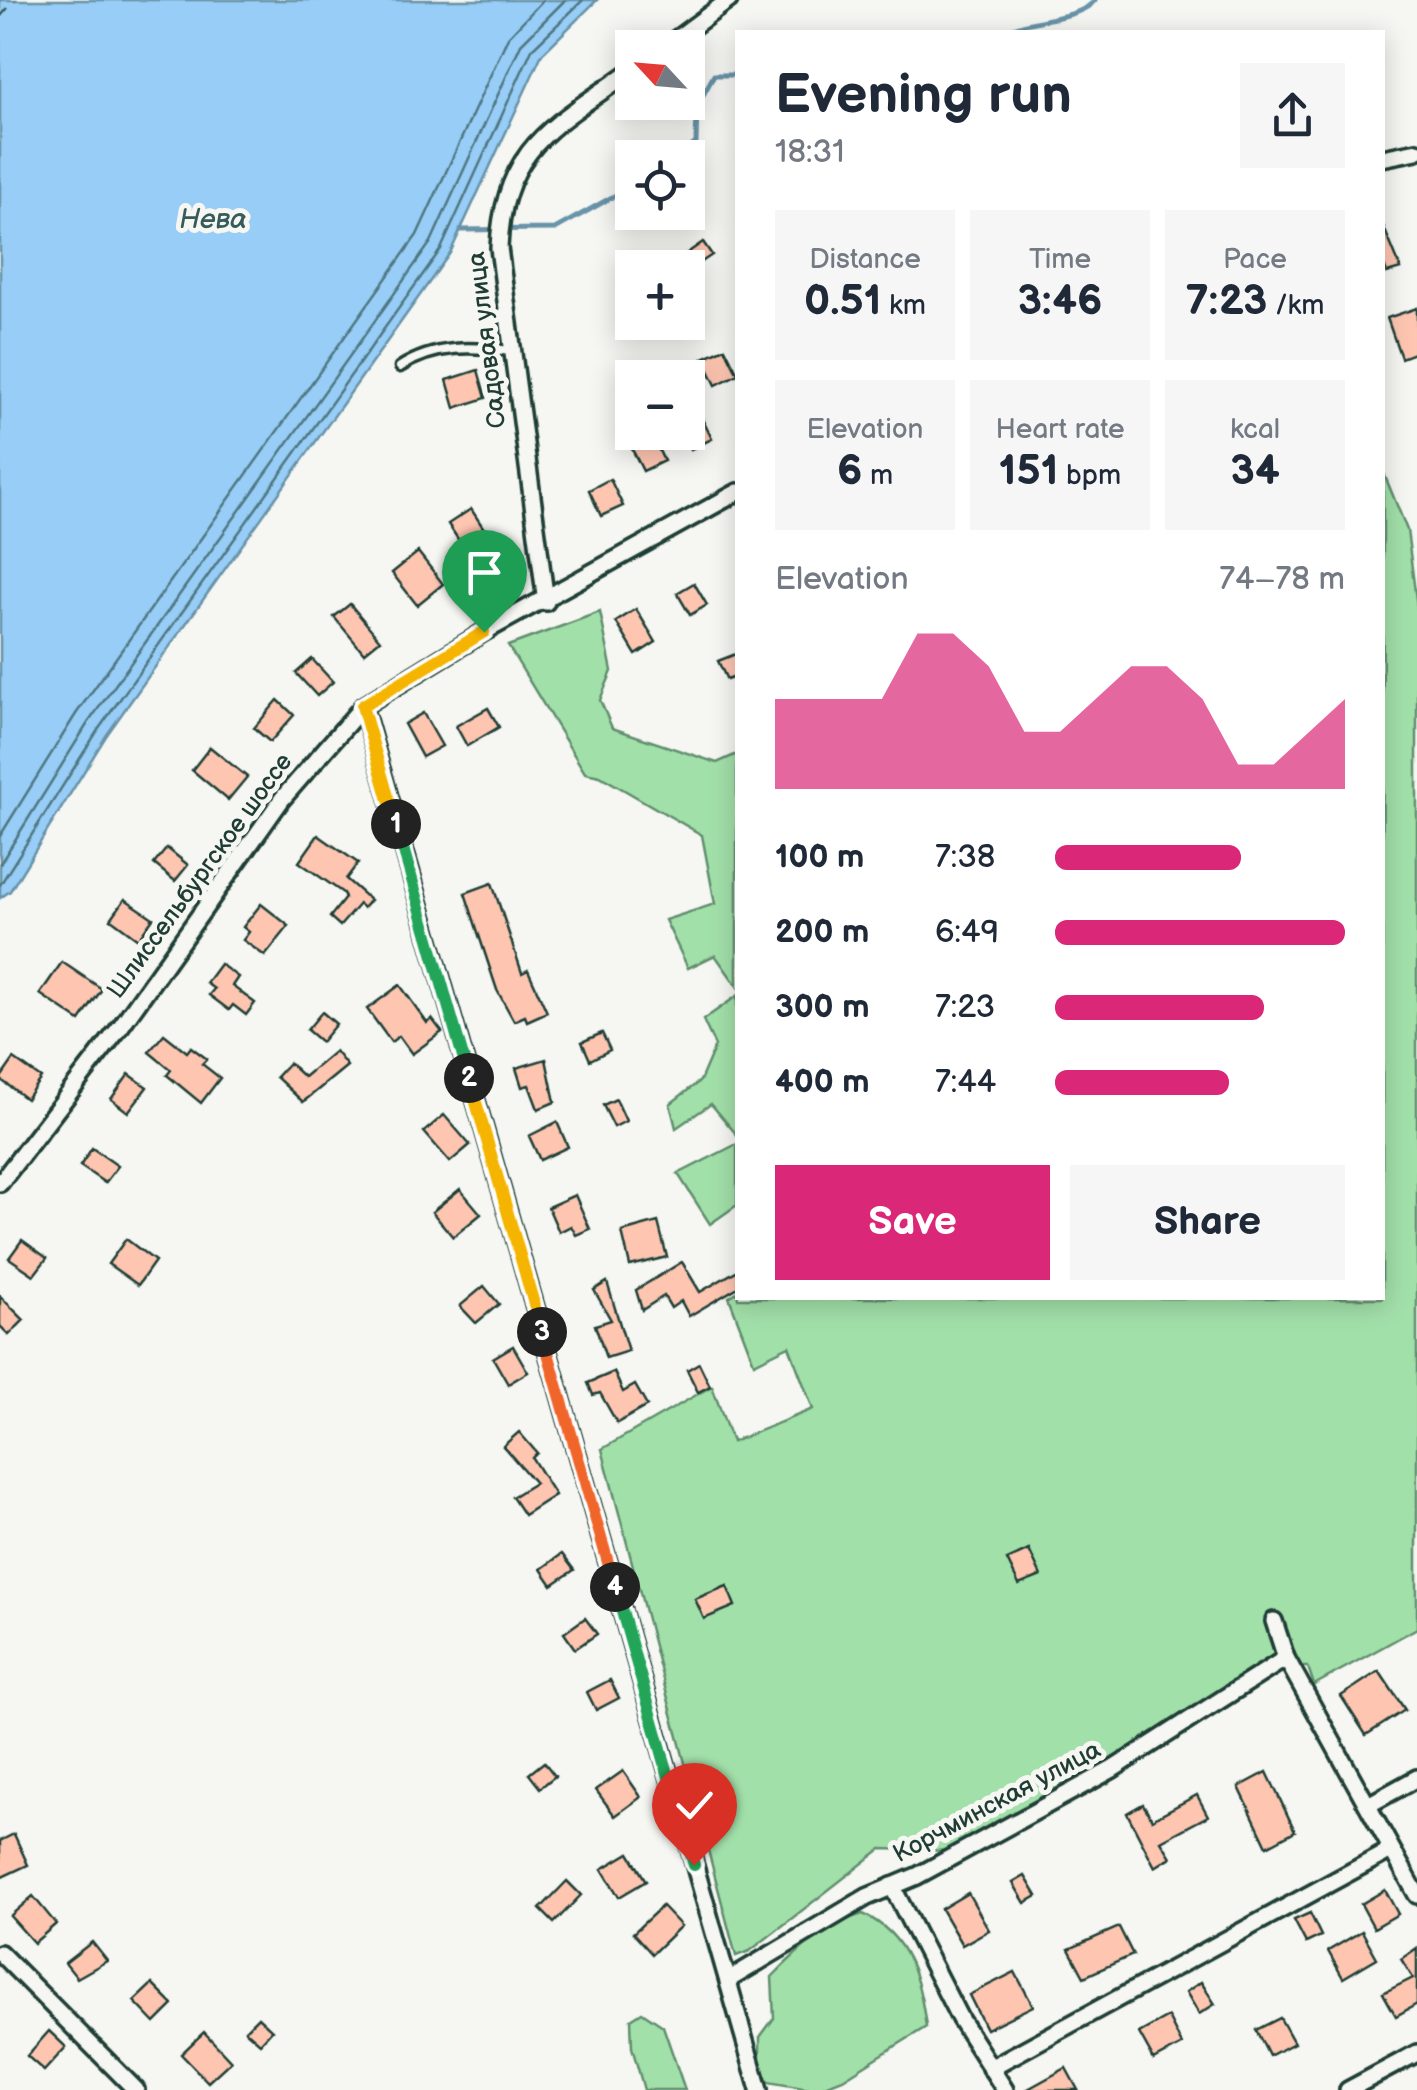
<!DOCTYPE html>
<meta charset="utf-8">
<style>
:root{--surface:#fff;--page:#f6f6f7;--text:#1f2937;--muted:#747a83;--accent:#db2777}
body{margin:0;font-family:"Balsamiq Sans",sans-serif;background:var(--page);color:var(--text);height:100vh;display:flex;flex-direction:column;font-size:38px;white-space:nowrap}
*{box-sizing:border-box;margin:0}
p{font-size:32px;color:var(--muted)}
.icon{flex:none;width:55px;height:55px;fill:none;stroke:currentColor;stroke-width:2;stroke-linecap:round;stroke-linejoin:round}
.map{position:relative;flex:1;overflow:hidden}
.drawer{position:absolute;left:735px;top:30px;width:650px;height:1270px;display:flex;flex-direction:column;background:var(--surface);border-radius:0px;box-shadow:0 5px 25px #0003}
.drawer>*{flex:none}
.needle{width:65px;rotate:296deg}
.fabs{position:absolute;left:615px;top:30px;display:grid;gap:20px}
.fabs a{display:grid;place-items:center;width:90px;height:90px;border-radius:0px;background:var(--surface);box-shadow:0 5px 25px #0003;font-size:50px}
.pin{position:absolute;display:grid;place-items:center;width:85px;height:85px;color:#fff;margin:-102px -42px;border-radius:50% 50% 50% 0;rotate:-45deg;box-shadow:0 0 10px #0007}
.pin .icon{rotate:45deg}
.km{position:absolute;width:50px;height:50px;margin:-25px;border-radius:50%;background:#222;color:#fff;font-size:28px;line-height:50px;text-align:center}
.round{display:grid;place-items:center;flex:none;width:105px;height:105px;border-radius:0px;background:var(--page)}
.head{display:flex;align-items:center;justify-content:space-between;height:170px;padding:0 40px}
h1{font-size:55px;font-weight:800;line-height:75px}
.stats{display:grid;grid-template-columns:repeat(3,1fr);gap:15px;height:170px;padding:10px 40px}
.stats div{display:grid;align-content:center;border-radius:0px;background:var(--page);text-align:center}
.stats b{font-size:42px;font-weight:800}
.stats small{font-size:28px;font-weight:400}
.stats p{font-size:28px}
.chart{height:280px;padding:20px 40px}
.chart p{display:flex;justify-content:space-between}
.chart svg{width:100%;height:180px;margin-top:10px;fill:var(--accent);opacity:.7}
.action{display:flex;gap:20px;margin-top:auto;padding:20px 40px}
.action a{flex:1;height:115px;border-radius:0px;background:var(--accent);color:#fff;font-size:40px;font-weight:800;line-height:115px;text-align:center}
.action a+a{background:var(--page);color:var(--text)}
ul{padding:0 40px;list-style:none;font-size:32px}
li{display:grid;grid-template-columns:160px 120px 1fr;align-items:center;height:75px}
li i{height:25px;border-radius:12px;background:var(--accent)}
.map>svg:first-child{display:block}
</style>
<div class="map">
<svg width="1417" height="2090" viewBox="0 0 1417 2090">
<rect width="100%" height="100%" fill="#f6f6f2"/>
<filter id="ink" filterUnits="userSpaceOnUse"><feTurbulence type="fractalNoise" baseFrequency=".01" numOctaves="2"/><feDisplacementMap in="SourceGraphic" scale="20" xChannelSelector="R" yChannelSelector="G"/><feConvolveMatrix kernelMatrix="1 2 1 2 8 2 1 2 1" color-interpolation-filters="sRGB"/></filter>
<g filter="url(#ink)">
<g fill="#a2e0a9" stroke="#608e6e" stroke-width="2.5">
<polygon points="1383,471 1407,530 1417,607 1417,1628 1314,1685 1308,1667 1275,1667 952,1851 881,1849 750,1951 736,1956 602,1449 712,1386 732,1442 813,1409 789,1346 754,1363 729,1297 737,1292 738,1298 1382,1298"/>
<polygon points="600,612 612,671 600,700 612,728 717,763 737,754 737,986 715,955 688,968 665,920 715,904 702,835 600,776 585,773 508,646"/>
<polygon points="737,996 737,1135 711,1104 676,1128 670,1104 700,1081 715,1046 703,1020"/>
<polygon points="737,1144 737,1205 710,1224 678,1174"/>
<path d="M863,1914C909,1935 920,1981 926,2027L843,2079L815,2090L768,2082L760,2065V2037L774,2018L772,1977C798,1950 826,1924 863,1914Z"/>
<polygon points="642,2012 663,2026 685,2090 644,2090 632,2047 631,2019"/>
</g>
<polygon fill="#97cdf6" stroke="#6793a8" stroke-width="2.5" points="0,0 597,0 542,54 450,253 106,736 10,891 0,898"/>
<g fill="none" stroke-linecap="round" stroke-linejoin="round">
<g stroke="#4f7782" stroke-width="2.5">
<polyline points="0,836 76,714 417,235 508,37 543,0"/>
<polyline points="0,864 88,723 431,242 521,44 565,0"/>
<polyline points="0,885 98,730 441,249 532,49 583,0"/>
</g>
<g stroke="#6793a8" stroke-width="5">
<path d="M1006,32C1030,17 1079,21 1095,0"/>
<polyline points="676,158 696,143 697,106 714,75 738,75"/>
<polyline points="461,230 555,229 632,186"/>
</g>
<polyline stroke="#375a5b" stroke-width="2.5" stroke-dasharray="12 10" stroke-linecap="butt" points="0,17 15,0"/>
</g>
<g fill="#fec6b1" stroke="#1f3d34" stroke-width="2.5">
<polygon points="1382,223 1401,269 1387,273 1382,261"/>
<polygon points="703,242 712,255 688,271 680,258"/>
<polygon points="1417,308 1417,352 1401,358 1387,318"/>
<polygon points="725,348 738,374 716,385 703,358"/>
<polygon points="478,370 486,398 455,408 447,380"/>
<polygon points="699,412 712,439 691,449 683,432 688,432 688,418"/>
<polygon points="651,434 664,461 643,471 630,445"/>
<polygon points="610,479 623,506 601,516 589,490"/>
<polygon points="471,509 494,544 471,559 448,524"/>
<polygon points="418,552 443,584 417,605 392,573"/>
<polygon points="694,583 707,605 690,615 677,593"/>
<polygon points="350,604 380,640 364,653 334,617"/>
<polygon points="636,609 656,642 636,655 616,622"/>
<polygon points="738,653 738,676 727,680 718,661"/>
<polygon points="312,659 333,682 317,696 296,673"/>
<polygon points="278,700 294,715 270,742 254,728"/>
<polygon points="488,708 499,727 467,746 456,726"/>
<polygon points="423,713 442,746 422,757 404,724"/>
<polygon points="210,747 247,777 228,800 192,770"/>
<polygon points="318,835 358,863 346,879 370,900 363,908 359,904 340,926 330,917 345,898 343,893 299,862"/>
<polygon points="167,848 188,865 175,881 154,864"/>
<polygon points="492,883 522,973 528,970 547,1012 527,1021 525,1016 514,1021 497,990 465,893"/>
<polygon points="125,899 153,918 138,939 111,919"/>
<polygon points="261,904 289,926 265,956 243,940 249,932 243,927"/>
<polygon points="62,962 102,989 80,1021 40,994"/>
<polygon points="220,964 238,977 232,986 255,1003 246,1015 233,1005 229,1010 209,995 214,989 206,983"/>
<polygon points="400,985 427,1023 432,1019 442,1032 412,1054 399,1036 391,1042 367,1009"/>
<polygon points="322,1012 336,1024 321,1042 307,1030"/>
<polygon points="602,1033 610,1050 590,1060 582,1042"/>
<polygon points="164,1034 187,1052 191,1047 207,1059 202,1064 220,1078 201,1103 167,1075 171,1070 149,1052"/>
<polygon points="335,1051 347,1066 303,1102 276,1077 289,1063 304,1077"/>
<polygon points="14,1059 41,1078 26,1099 0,1079"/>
<polygon points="546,1059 555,1102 538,1109 529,1085 522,1087 516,1068"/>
<polygon points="129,1074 147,1087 128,1112 111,1099"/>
<polygon points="616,1099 626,1121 614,1127 603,1105"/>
<polygon points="444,1115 470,1145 450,1162 424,1132"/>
<polygon points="557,1122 568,1147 540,1160 529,1136"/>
<polygon points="92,1148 118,1166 105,1183 80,1166"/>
<polygon points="460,1189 481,1214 453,1237 432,1212"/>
<polygon points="575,1195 590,1229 576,1235 571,1226 559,1232 548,1207"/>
<polygon points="658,1222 667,1257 630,1266 622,1232"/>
<polygon points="126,1239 155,1261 138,1285 108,1264"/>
<polygon points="22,1240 47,1258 34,1275 9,1258"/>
<polygon points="682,1262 700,1292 738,1270 738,1287 689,1316 681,1301 671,1308 664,1296 642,1310 636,1290"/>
<polygon points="607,1282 628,1351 606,1358 595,1325 611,1320 594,1290"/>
<polygon points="484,1286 499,1304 476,1323 460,1306"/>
<polygon points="0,1296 24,1320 9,1335 0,1326"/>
<polygon points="513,1346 528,1372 508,1384 493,1358"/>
<polygon points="699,1363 710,1386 698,1392 687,1370"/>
<polygon points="614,1372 623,1392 635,1385 647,1406 617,1423 600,1393 593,1395 588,1383"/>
<polygon points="519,1432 537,1453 532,1458 555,1495 524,1515 512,1497 535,1483 503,1446"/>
<polygon points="1029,1550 1041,1576 1019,1585 1007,1560"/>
<polygon points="562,1554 574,1570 552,1585 541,1569"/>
<polygon points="727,1586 735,1606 704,1619 695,1599"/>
<polygon points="585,1618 597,1634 575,1649 564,1633"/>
<polygon points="1379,1671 1405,1710 1366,1735 1341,1696"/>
<polygon points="610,1680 619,1698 596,1710 587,1692"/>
<polygon points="544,1762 555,1776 540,1788 529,1774"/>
<polygon points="623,1771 641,1797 615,1816 596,1790"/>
<polygon points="1267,1772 1295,1831 1267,1846 1239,1787"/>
<polygon points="1197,1795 1208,1816 1161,1841 1171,1857 1155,1867 1127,1813 1143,1804 1152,1819"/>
<polygon points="14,1834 28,1865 0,1878 0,1841"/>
<polygon points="629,1853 646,1881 619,1897 602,1869"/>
<polygon points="1025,1876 1037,1896 1025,1903 1013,1883"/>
<polygon points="567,1881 581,1895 554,1923 540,1909"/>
<polygon points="1385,1890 1398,1914 1374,1928 1361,1904"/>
<polygon points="968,1893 989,1930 962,1945 941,1909"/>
<polygon points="33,1896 56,1924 34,1943 10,1916"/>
<polygon points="662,1906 681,1926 652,1954 633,1933"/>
<polygon points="1310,1913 1321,1936 1306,1943 1294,1920"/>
<polygon points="1119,1927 1133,1955 1084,1977 1069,1949"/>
<polygon points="1362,1931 1377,1958 1343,1978 1328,1951"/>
<polygon points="92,1942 107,1961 77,1978 65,1963"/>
<polygon points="1417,1948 1417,2004 1396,2016 1383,1993 1413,1978 1401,1959"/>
<polygon points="1015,1972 1033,2006 986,2029 969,1995"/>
<polygon points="1201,1982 1215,2004 1199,2014 1186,1992"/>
<polygon points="152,1984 173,2005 155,2023 134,2001"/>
<polygon points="258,2017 272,2030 260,2043 245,2030"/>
<polygon points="1168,2017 1182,2045 1154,2060 1139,2033"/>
<polygon points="1280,2018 1294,2043 1269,2056 1256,2030"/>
<polygon points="49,2031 66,2047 44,2071 27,2056"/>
<polygon points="204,2032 231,2061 208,2082 181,2054"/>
<polygon points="1066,2068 1078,2090 1026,2090"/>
</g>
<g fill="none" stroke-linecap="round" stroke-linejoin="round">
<g stroke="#1f3d34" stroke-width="15">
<path id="lane" d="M400,367C436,344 472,347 512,351"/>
</g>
<g stroke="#1f3d34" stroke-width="22">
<g id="street">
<polyline points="664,48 729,0"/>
<polyline points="1382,158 1417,151"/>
<path d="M546,602L499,248C503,145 557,125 632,70"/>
<polyline points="363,706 759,2090"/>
<polyline points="0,1183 121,1026 282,799 363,706 484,632 738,492"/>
<polyline points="1274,1621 1286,1658 1417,1895"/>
<polyline points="1370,1804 1417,1778"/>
<polyline points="892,1886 960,2019 1005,2090"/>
<polyline points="0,1953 136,2090"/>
<polyline points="728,1980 867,1897 917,1876 1113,1769 1286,1658"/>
<polyline points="990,2068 1391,1850"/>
<polyline points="1348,2090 1417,2053"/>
</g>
</g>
<use href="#lane" stroke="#f6f6f2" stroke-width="8"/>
<use href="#street" stroke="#f6f6f2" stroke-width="15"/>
</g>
</g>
<g fill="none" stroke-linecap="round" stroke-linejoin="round" filter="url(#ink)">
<g stroke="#fff" stroke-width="20">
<polyline id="split-1" points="396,824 362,706 484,632"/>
</g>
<g stroke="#fff" stroke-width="20">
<polyline id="split-2" points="396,824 469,1078"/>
</g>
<g stroke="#fff" stroke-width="20">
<polyline id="split-3" points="469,1078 542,1332"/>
</g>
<g stroke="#fff" stroke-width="20">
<polyline id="split-4" points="542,1332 615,1587"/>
</g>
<g stroke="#fff" stroke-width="20">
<polyline id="split-5" points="615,1587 694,1865"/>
</g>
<use href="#split-1" stroke="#f5b400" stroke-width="12"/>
<use href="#split-2" stroke="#22a559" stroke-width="12"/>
<use href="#split-3" stroke="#f5b400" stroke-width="12"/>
<use href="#split-4" stroke="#f0652b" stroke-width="12"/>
<use href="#split-5" stroke="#22a559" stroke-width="12"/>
</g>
<g text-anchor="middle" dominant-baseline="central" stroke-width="10" stroke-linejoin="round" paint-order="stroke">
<g font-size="25" fill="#1f3d34" stroke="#f6f6f2">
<text transform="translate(487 340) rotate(-97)">Садовая улица</text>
<text transform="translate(200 876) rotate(-54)">Шлиссельбургское шоссе</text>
<text transform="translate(997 1802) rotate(-28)">Корчминская улица</text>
</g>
<g font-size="28" font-style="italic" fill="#375a5b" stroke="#f6f6f2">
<text x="213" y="219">Нева</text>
</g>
</g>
</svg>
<div class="fabs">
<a><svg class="needle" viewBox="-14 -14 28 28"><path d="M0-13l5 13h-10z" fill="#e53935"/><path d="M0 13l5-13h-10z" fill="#747a83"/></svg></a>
<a><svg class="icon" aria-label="locate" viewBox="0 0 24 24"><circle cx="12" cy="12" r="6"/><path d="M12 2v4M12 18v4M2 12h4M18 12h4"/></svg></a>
<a>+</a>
<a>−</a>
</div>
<div class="pin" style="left:484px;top:632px;background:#1e9e55"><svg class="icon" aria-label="arrive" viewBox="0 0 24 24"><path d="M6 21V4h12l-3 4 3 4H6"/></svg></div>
<div class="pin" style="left:694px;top:1865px;background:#d93025"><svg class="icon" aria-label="check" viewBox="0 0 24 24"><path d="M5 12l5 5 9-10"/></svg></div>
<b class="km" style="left:396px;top:824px">1</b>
<b class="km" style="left:469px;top:1078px">2</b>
<b class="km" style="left:542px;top:1332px">3</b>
<b class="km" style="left:615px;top:1587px">4</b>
<section class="drawer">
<div class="head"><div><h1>Evening run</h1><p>18:31</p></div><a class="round"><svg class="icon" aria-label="share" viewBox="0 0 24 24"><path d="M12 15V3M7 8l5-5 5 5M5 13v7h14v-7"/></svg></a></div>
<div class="stats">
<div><p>Distance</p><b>0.51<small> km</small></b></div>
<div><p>Time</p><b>3:46</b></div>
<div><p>Pace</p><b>7:23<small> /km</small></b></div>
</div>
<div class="stats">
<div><p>Elevation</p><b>6<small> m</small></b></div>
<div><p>Heart rate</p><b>151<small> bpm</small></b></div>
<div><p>kcal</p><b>34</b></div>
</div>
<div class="chart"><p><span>Elevation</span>74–78 m</p>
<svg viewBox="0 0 160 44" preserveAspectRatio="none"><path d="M0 44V22L10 22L20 22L30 22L40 6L50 6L60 14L70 30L80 30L90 22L100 14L110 14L120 22L130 38L140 38L150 30L160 22V44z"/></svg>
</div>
<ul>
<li><b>100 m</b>7:38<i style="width:64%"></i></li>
<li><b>200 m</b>6:49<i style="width:100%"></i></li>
<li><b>300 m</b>7:23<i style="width:72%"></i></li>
<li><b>400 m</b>7:44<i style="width:60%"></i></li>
</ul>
<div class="action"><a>Save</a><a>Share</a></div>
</section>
</div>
